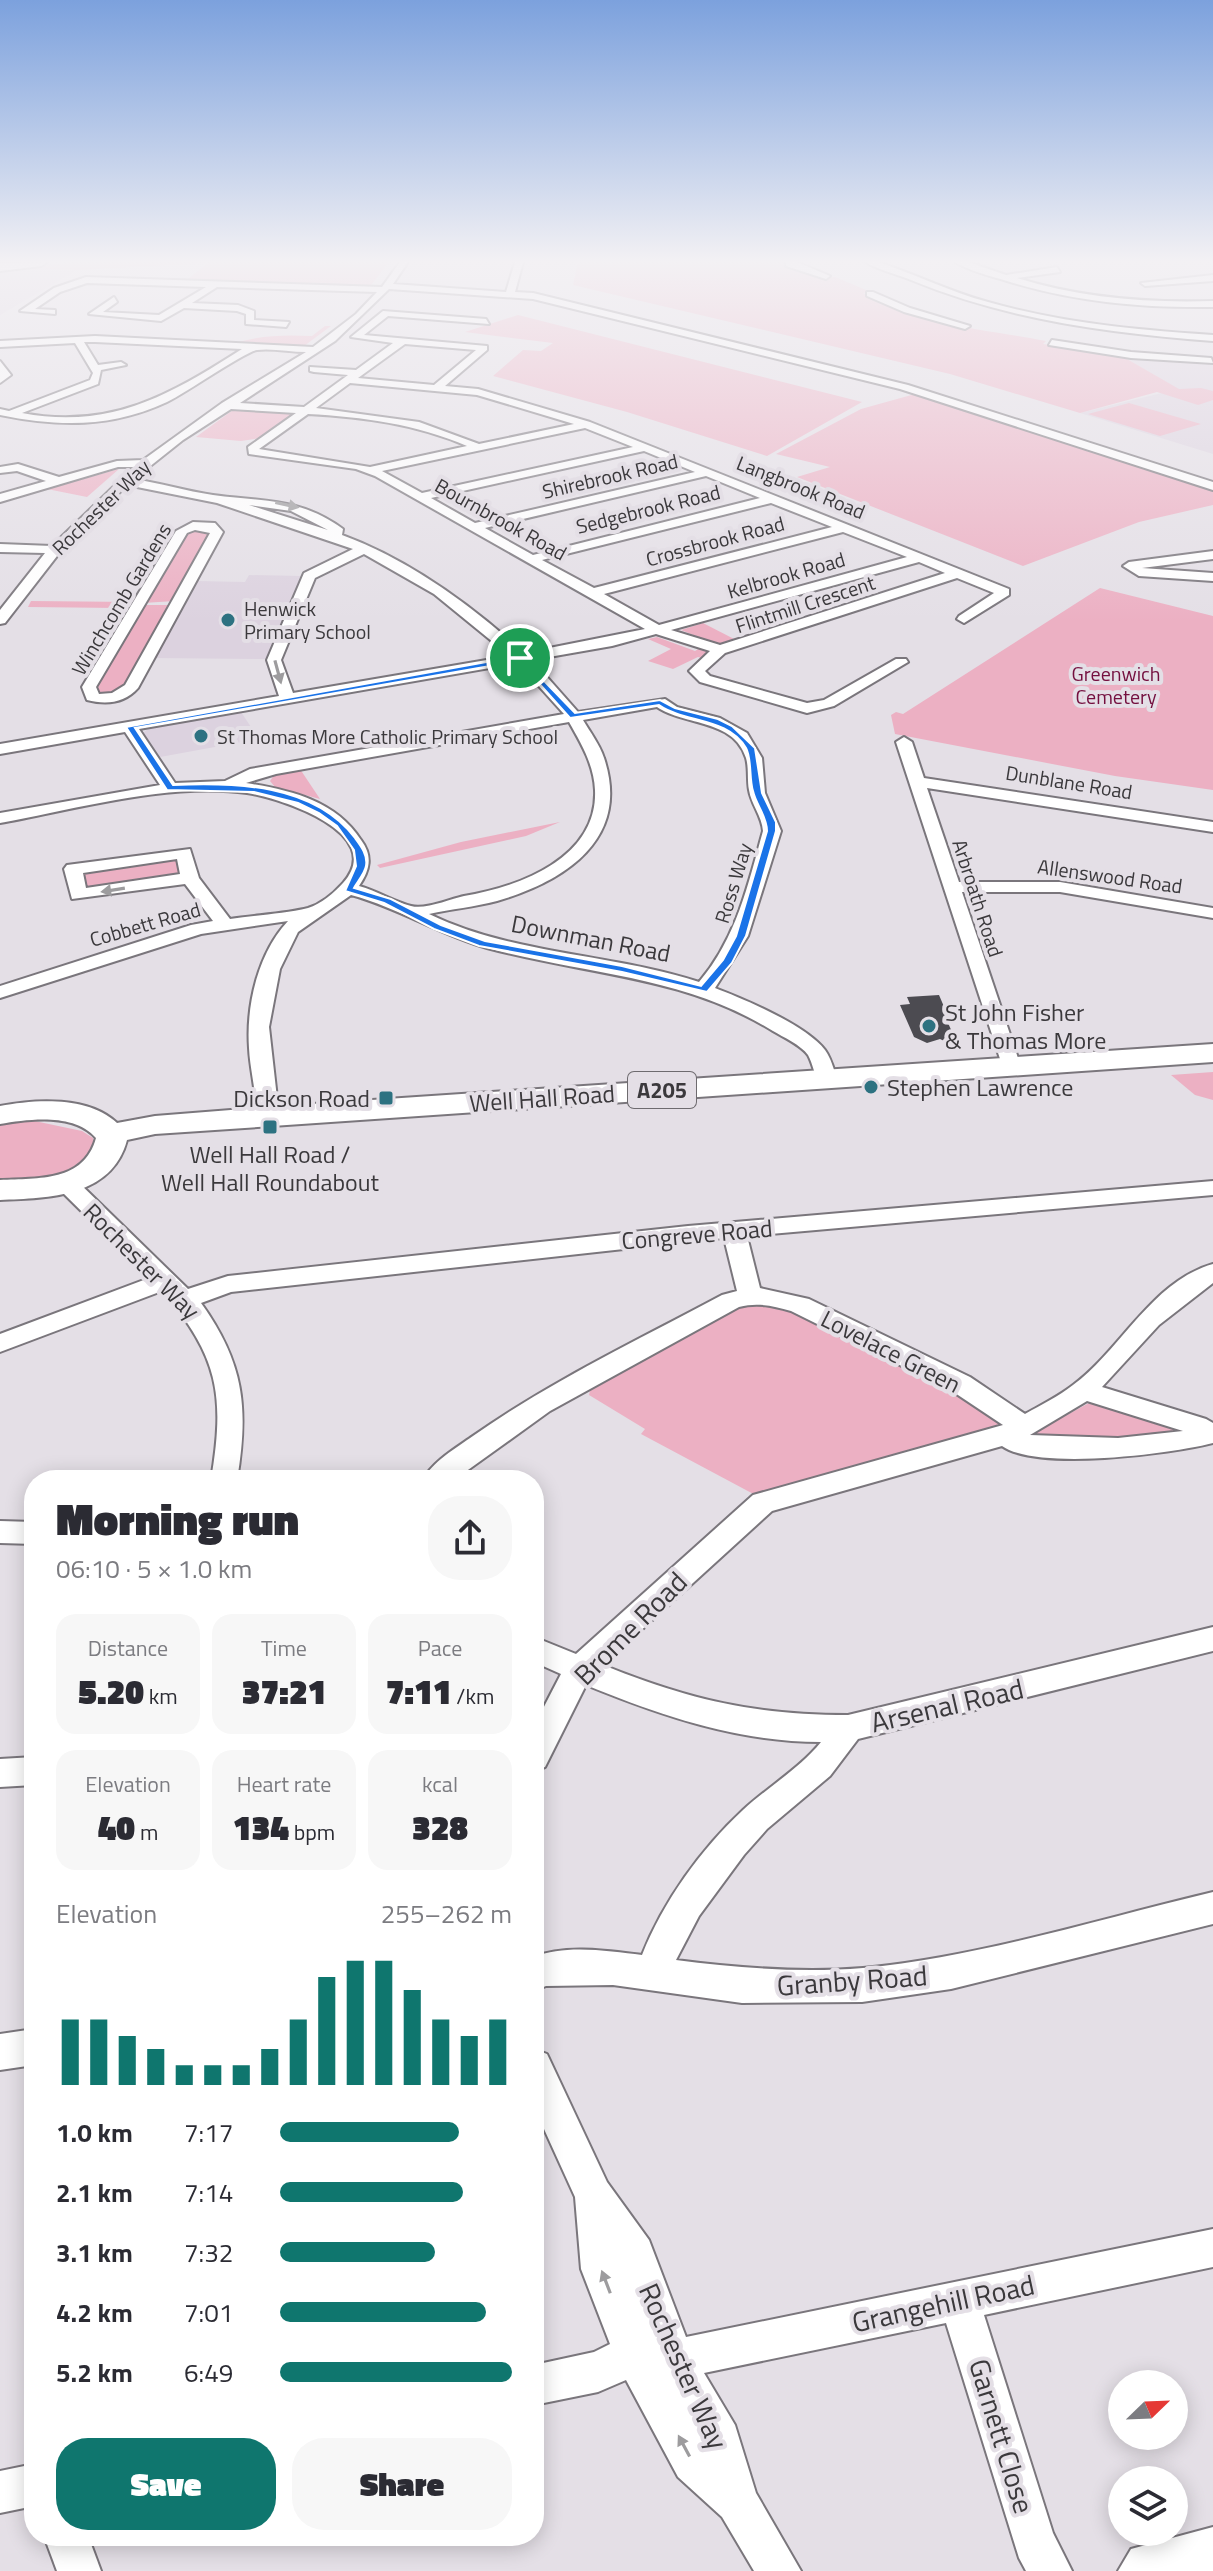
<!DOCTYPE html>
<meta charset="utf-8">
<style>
:root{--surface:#fff;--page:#f7f7f7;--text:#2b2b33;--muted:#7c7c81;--accent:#0f766e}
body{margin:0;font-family:"Titillium Web",sans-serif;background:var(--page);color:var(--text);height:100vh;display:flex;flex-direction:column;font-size:30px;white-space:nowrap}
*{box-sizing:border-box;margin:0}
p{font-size:26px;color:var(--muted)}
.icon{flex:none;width:44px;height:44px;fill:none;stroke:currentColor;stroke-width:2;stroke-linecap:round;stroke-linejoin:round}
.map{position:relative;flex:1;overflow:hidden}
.details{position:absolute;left:24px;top:1470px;width:520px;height:1076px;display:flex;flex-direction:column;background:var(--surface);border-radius:32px;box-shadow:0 4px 20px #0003}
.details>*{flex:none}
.needle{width:52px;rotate:67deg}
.controls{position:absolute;left:1108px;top:2370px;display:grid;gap:16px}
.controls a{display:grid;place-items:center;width:80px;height:80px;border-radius:50%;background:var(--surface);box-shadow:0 4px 20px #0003;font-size:40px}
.pin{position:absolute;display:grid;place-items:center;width:68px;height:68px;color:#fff;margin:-34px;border:4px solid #fff;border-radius:50%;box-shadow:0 2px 8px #0007}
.round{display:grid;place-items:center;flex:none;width:84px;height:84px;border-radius:32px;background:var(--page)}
.head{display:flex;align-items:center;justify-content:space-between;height:136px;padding:0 32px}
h1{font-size:44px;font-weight:800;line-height:60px}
.stats{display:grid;grid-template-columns:repeat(3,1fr);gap:12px;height:136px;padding:8px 32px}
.stats div{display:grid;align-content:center;border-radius:20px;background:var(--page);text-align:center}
.stats b{font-size:34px;font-weight:800}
.stats small{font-size:22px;font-weight:400}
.stats p{font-size:22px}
.chart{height:224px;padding:16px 32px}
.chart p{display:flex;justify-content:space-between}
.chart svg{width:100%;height:144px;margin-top:8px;stroke:var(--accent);stroke-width:6}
.primary-button{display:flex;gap:16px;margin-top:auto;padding:16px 32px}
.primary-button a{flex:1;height:92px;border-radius:32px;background:var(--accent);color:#fff;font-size:32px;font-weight:800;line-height:92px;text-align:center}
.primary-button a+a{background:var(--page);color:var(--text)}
ul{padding:0 32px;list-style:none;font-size:26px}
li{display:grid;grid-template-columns:128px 96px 1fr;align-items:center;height:60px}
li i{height:20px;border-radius:10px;background:var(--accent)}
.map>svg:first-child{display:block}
</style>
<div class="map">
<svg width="1213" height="2571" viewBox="0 0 1213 2571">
<rect width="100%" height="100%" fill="#e4dfe6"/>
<g fill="#dcd2df">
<polygon points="25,268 77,270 0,315 0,271"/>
<polygon points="1120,355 1213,363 1213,454 1080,413 1178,389"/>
<polygon points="249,575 301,576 266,659 153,658 196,581 245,582"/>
<polygon points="241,712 259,739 160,757 143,733 149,728"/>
</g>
<g fill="#ecb0c3">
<polygon points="75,262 389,262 368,289 183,283 208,263 77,270 28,268"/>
<path d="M578,262H781L826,278L835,277L871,292L863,293C911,324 990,330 1046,341L1043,344L1120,355L1179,389L1201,388L1213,391V400L1198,405L1157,392L1080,413L950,374L573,285Z"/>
<polygon points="518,315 862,402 767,456 627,412 493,376 523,350 541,351 553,343 465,332"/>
<path d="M325,326H331L304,346L236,343C261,335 285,335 312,336Z"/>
<polygon points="915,394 1213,489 1213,505 1139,522 1023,566 797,477 830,467 776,454 861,409"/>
<polygon points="1129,403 1201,424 1160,436 1088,414"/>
<polygon points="233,410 293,414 260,438 241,441 196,437"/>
<polygon points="119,469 87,497 47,489"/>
<polygon points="190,528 213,529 175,601 143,603 185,531"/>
<polygon points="1100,588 1213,616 1213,790 1115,776 895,734 891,715 896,712 903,714"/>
<polygon points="31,601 134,602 119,608 28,607"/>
<polygon points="146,605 173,605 121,692 99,696 94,688 140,608"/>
<polygon points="703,623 736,640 716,644 681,630"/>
<polygon points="657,637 695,651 700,648 709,653 705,659 698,657 673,669 648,661 671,649 648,639"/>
<polygon points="300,769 320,799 275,787 270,781 275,774"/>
<polygon points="560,822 526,836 380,868 377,865 461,842"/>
<polygon points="168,858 180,859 183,875 83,888 82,873 87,870"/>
<polygon points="1213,1072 1213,1100 1195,1095 1171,1075"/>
<path d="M25,1119L82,1131L93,1138L95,1148C64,1182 43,1176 0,1180V1125Z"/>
<polygon points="748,1304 772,1305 796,1313 966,1396 999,1422 997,1429 759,1497 641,1434 645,1429 589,1395 591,1386 736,1307"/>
<polygon points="1091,1402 1099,1403 1185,1430 1181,1439 1038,1439 1031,1434"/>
</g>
<polygon fill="#4c4b51" points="939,995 948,1016 945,1016 959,1048 940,1039 927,1043 914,1037 900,1005 910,1004 907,997"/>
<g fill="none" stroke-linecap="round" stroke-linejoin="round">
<g stroke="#7a767c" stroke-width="4">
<g id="minor">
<path d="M400,262H408L393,284L506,292L515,262H523L515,292L533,293L908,385L1213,482V490L900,389L533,299L389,289L335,341L240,403L304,407L348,375L314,372L310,371V367L356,370L393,343L351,337L383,311L486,319L489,324L388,316L364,335L487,346V350L445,386L478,389L590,422L1009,589V595L964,623L957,619L959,616L994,593L957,578L725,653L705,671L710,676L807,703L824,700L896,659H906L908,662L834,706L807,713L700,682L689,671L710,651L656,634L612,646L532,660L578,712L665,699L677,707L720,718L747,733L762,758L765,793L781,831L748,936L715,988C744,999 806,1025 825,1050C831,1058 834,1070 837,1079L834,1083H820C814,1075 813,1064 808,1055C801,1045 783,1037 773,1031C682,975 586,975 487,948C440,935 399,908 351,895L298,932L280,969L269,1027L278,1107L275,1121H259L256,1116C257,1093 250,1071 249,1048C246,1005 258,953 288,921L201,934L0,998V986L191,925L213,921L185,884L72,899L64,869L67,865L190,849L199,878L230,919C255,915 284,914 308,908C321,904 334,893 343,883C388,833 280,798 247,793C169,782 77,809 0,823V813L160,785L125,732L0,754V744L279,696L267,660L304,573L353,549L217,503L127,485L64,547L5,623L0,624V610L45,553L0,552V544L52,546L134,467H118L0,502V494L46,481L17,471L0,473V467L18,464L59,477L117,461L143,460L222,403L306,352C290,352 272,348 257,350C244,352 186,393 167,402C111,428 59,427 0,415V409L9,411L90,380L93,373L75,343L0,347V341L95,336L313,347L356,314L377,292L217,287L192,303L238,305L254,311V320L289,322L286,327L246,324V314L237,311L184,308L161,321L89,314L114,297L117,302L103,312L159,315L206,287L87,283L60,292L35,309L55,310V314L20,311L54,288L86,277L382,287ZM84,342H95L242,349C170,395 110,430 22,413L98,384L101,370L126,365L121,362L98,365ZM405,344L476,350L434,385L358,378ZM350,383L477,395L574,424L479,444L419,422L316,408ZM231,409L296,413L248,447L249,454L356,469L375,476L645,629L524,653C471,605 410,560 342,535L343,529C299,497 264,502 213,495C186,491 160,483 134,479L183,440ZM308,414C363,417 416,424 467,446L370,467L259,449ZM585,428L633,447L422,493L382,471ZM644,451L695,472L475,523L431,498ZM706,476L760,498L533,555L485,528ZM771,503L832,527L594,588L542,560ZM249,505L291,511L328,530ZM843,532L907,557L659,625L604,594ZM364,554L434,594L510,656L293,693L281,660L315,578ZM919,562L945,573L720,645L671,630ZM518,663L564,714L250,769L225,781L175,783L139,729ZM657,707C685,726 734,719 746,758C749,768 747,780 749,790C751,804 762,816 763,831C748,885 736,939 699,982C610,953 514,955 429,914C451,909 475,907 497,901C565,881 631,839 604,758C600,745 590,732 583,720ZM569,722C581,743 594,765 595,790C598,858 519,887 464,896C450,899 425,910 411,906C393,901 377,891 359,886C370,870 373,856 361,840C335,800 290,790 246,783L276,774ZM177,859L180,874L86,888L83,873Z"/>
<polygon points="786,262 797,262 830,276 826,279 786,266"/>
<path d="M865,262H878C915,274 950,292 988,302C1061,323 1137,330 1213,335V341C1109,333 1008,320 911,280C896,274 879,270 865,262Z"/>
<path d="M955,262H968L1006,275L1057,267L1060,272L1017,278C1081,298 1146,303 1213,301V307C1142,308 1075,302 1007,281C990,276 970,271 955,262Z"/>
<polygon points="1213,275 1213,281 1145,286 1141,283"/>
<polygon points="867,292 873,292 910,308 970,326 965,329 904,312 867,296"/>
<polygon points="1052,340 1131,352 1211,358 1213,363 1131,358 1049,345"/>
<polygon points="0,361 11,375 0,383"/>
<path d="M193,522L215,523L223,532L138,688C125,703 106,705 87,700L82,687L176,531ZM195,530L210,533L125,685L112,693L99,694L96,687L187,533Z"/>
<polygon points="1213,551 1213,559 1142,568 1213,573 1213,581 1139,576 1123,566 1129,562"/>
<polygon points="904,737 912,742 924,778 1213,822 1213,832 927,788 959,882 1060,882 1213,908 1213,918 1060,892 962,892 1021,1067 1018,1071 1004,1071 896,742"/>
<path d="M67,1177L75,1179L188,1289L228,1276L688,1226L1213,1181V1195L747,1236L760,1288L809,1299L970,1377L1025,1414C1041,1405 1059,1396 1073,1385C1120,1351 1152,1281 1213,1264V1283L1159,1325L1102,1387L1206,1419L1213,1423V1443C1171,1454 1037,1471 1002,1446L772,1511L603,1665C690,1700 755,1715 848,1715L1213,1627V1651L858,1739L830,1776L767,1829L744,1855L699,1916L676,1960C737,1968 801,1973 863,1968C980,1957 1099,1919 1213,1892V1924L951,1989L862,2002L742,2003L613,1985L546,1986L534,1991V1957C565,1944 609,1951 642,1955C663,1902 701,1849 743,1810C769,1786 799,1769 821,1742C738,1742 662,1716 586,1685L545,1767L534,1771V1726L561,1674L534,1662V1637L576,1654L753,1495L1003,1425L952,1391L791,1311C773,1306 758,1302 739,1307L550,1411L454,1480H423C432,1462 456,1448 473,1436C551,1381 638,1340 722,1295L737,1291L724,1238L231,1292L201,1303C244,1363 249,1408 237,1480H211C225,1396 219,1356 162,1291L0,1352V1334L149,1278L59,1189L56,1184L59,1179ZM1087,1401L1183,1431L1118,1438L1030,1435Z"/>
<polygon points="0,1521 34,1522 34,1544 0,1543"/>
<polygon points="34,1757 34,1785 0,1787 0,1759"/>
<polygon points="34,2029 34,2065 0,2070 0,2034"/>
<polygon points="534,2049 547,2054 607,2182 649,2240 686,2337 1213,2229 1213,2267 984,2315 1053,2533 1072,2571 1026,2571 1019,2558 946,2323 704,2373 735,2425 756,2493 801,2571 754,2571 722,2517 678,2477 626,2380 598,2392 534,2405 534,2365 594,2352 610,2344 581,2269 575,2197 534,2107"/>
<polygon points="34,2464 34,2506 0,2513 0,2471"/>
<polygon points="1213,2527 1213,2571 1118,2571 1131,2549"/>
<polygon points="44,2536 88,2536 101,2571 57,2571"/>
</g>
</g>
<g stroke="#7a767c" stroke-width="4">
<g id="highway">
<polygon points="47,262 41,266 0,271 0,263"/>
<path d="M1213,1044V1062L155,1134L127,1140C112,1197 49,1198 0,1200V1180C39,1178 84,1182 96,1138C74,1113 30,1119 0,1124V1106C36,1099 89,1096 117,1123L155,1116L267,1107Z"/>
</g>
</g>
<use href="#minor" fill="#fff" fill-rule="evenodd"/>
<use href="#highway" fill="#fff" fill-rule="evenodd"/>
</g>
<defs><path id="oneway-solid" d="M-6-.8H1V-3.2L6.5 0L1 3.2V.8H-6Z" transform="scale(2)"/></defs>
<g fill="#9d9c9e">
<use href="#oneway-solid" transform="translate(287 505) rotate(12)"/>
<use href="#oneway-solid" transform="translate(278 672) rotate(75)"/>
<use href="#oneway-solid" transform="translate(113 890) rotate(171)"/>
<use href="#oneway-solid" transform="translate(606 2282) rotate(-111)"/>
<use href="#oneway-solid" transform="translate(684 2446) rotate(-118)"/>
</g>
<linearGradient id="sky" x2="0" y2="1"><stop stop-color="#7ca1dd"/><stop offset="0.42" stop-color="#f3f1f4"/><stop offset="1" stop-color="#f3f1f4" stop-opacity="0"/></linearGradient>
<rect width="1213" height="622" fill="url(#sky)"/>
<path fill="#1a73e8" stroke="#fff" stroke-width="2" fill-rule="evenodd" d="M520,656L575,713L660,700L675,708L718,719L732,726L755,748L762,793L776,822V831L746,936L732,963L707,992L622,972L479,946L434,929L384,903L345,891L356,866L354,850L337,826L319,813L298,803L254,792L167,790L126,727ZM519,661L570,718L659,705C685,723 728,717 746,748C752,759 749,779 753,791C756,805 767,816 767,831L736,936L723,960L701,986L622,966L485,941L441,925L391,899L354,888C358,881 365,873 366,866C368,855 361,846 355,838C314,784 235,782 173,785L135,728Z"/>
<g fill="#2d7281" stroke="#e4dfe6" stroke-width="3">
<circle cx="228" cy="620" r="8"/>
<circle cx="201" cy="736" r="8"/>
<circle cx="929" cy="1026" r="8"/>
<circle cx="871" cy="1087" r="8"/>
<rect x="378" y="1090" width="16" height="16" rx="4"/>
<rect x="262" y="1119" width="16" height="16" rx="4"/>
</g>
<g text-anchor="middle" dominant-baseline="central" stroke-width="8" stroke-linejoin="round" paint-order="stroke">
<g font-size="20" fill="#3b393c" stroke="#e4dfe6">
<text transform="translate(610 476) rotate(-13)">Shirebrook Road</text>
<text transform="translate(801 487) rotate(22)">Langbrook Road</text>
<text transform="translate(101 507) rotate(-44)">Rochester Way</text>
<text transform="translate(648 509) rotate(-14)">Sedgebrook Road</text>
<text transform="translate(501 519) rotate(29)">Bournbrook Road</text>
<text transform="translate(715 541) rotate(-15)">Crossbrook Road</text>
<text transform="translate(786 575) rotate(-16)">Kelbrook Road</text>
<text transform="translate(121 599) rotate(-59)">Winchcomb Gardens</text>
<text transform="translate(805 604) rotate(-18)">Flintmill Crescent</text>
<text transform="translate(1069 782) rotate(9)">Dunblane Road</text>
<text transform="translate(1110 876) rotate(8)">Allenswood Road</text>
<text transform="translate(733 883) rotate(-73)">Ross Way</text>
<text transform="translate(978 898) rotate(72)">Arbroath Road</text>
<text transform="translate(145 924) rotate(-16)">Cobbett Road</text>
</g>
<g font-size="20" fill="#3b393c" stroke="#e4dfe6" text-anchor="start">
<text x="244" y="608">Henwick<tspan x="244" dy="23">Primary School</tspan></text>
<text x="217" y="736">St Thomas More Catholic Primary School</text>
</g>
<g font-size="20" fill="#740f3f" stroke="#e4dfe6">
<text x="1116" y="673">Greenwich<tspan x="1116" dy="23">Cemetery</tspan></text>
</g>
<rect fill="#e4dfe6" stroke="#6e6b6f" stroke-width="2" x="628" y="1072" width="68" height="36" rx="6"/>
<g font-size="22" font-weight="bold" fill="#3b393c">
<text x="662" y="1090">A205</text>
</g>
<g font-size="24" fill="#3b393c" stroke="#e4dfe6">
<text transform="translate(591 938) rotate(11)">Downman Road</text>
<text transform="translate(542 1098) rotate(-4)">Well Hall Road</text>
<text transform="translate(697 1234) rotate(-5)">Congreve Road</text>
<text transform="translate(142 1261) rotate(45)">Rochester Way</text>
<text transform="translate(891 1351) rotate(27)">Lovelace Green</text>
</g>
<g font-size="24" fill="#3b393c" stroke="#e4dfe6" text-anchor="start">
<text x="945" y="1012">St John Fisher<tspan x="945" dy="28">&amp; Thomas More</tspan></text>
<text x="887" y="1087">Stephen Lawrence</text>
<text x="370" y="1098" text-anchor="end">Dickson Road</text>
<text x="270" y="1154" text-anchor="middle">Well Hall Road /<tspan x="270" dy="28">Well Hall Roundabout</tspan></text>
</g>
<g font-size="28" fill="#3b393c" stroke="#e4dfe6">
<text transform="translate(630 1628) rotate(-45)">Brome Road</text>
<text transform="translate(947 1705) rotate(-13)">Arsenal Road</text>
<text transform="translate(852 1980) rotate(-4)">Granby Road</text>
<text transform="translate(943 2303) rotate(-12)">Grangehill Road</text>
<text transform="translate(684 2366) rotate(66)">Rochester Way</text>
<text transform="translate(1002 2436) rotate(73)">Garnett Close</text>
</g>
</g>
</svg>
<div class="controls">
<a><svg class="needle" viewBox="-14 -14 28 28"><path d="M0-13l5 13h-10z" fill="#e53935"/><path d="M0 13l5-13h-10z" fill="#7c7c81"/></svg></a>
<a><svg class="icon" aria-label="layers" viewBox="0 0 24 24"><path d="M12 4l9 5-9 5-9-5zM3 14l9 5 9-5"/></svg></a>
</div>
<div class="pin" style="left:520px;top:658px;background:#1e9e55"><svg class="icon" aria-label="arrive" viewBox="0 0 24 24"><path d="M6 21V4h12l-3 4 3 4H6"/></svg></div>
<section class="details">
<div class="head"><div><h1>Morning run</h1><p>06:10 · 5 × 1.0 km</p></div><a class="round"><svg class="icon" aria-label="share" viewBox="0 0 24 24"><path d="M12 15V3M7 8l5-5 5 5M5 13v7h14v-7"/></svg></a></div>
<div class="stats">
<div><p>Distance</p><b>5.20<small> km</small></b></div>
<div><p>Time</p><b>37:21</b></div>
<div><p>Pace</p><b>7:11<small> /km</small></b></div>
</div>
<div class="stats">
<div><p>Elevation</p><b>40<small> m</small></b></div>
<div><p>Heart rate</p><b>134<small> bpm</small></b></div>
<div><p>kcal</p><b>328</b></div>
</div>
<div class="chart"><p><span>Elevation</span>255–262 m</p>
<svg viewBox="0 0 160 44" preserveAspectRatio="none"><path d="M5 44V24M15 44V24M25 44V29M35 44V33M45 44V38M55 44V38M65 44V38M75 44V33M85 44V24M95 44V11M105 44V6M115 44V6M125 44V15M135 44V24M145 44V29M155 44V24"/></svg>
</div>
<ul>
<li><b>1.0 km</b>7:17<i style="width:77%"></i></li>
<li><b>2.1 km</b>7:14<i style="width:79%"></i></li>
<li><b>3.1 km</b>7:32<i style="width:67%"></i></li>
<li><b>4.2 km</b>7:01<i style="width:89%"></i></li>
<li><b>5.2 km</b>6:49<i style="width:100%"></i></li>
</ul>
<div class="primary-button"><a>Save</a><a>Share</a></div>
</section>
</div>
